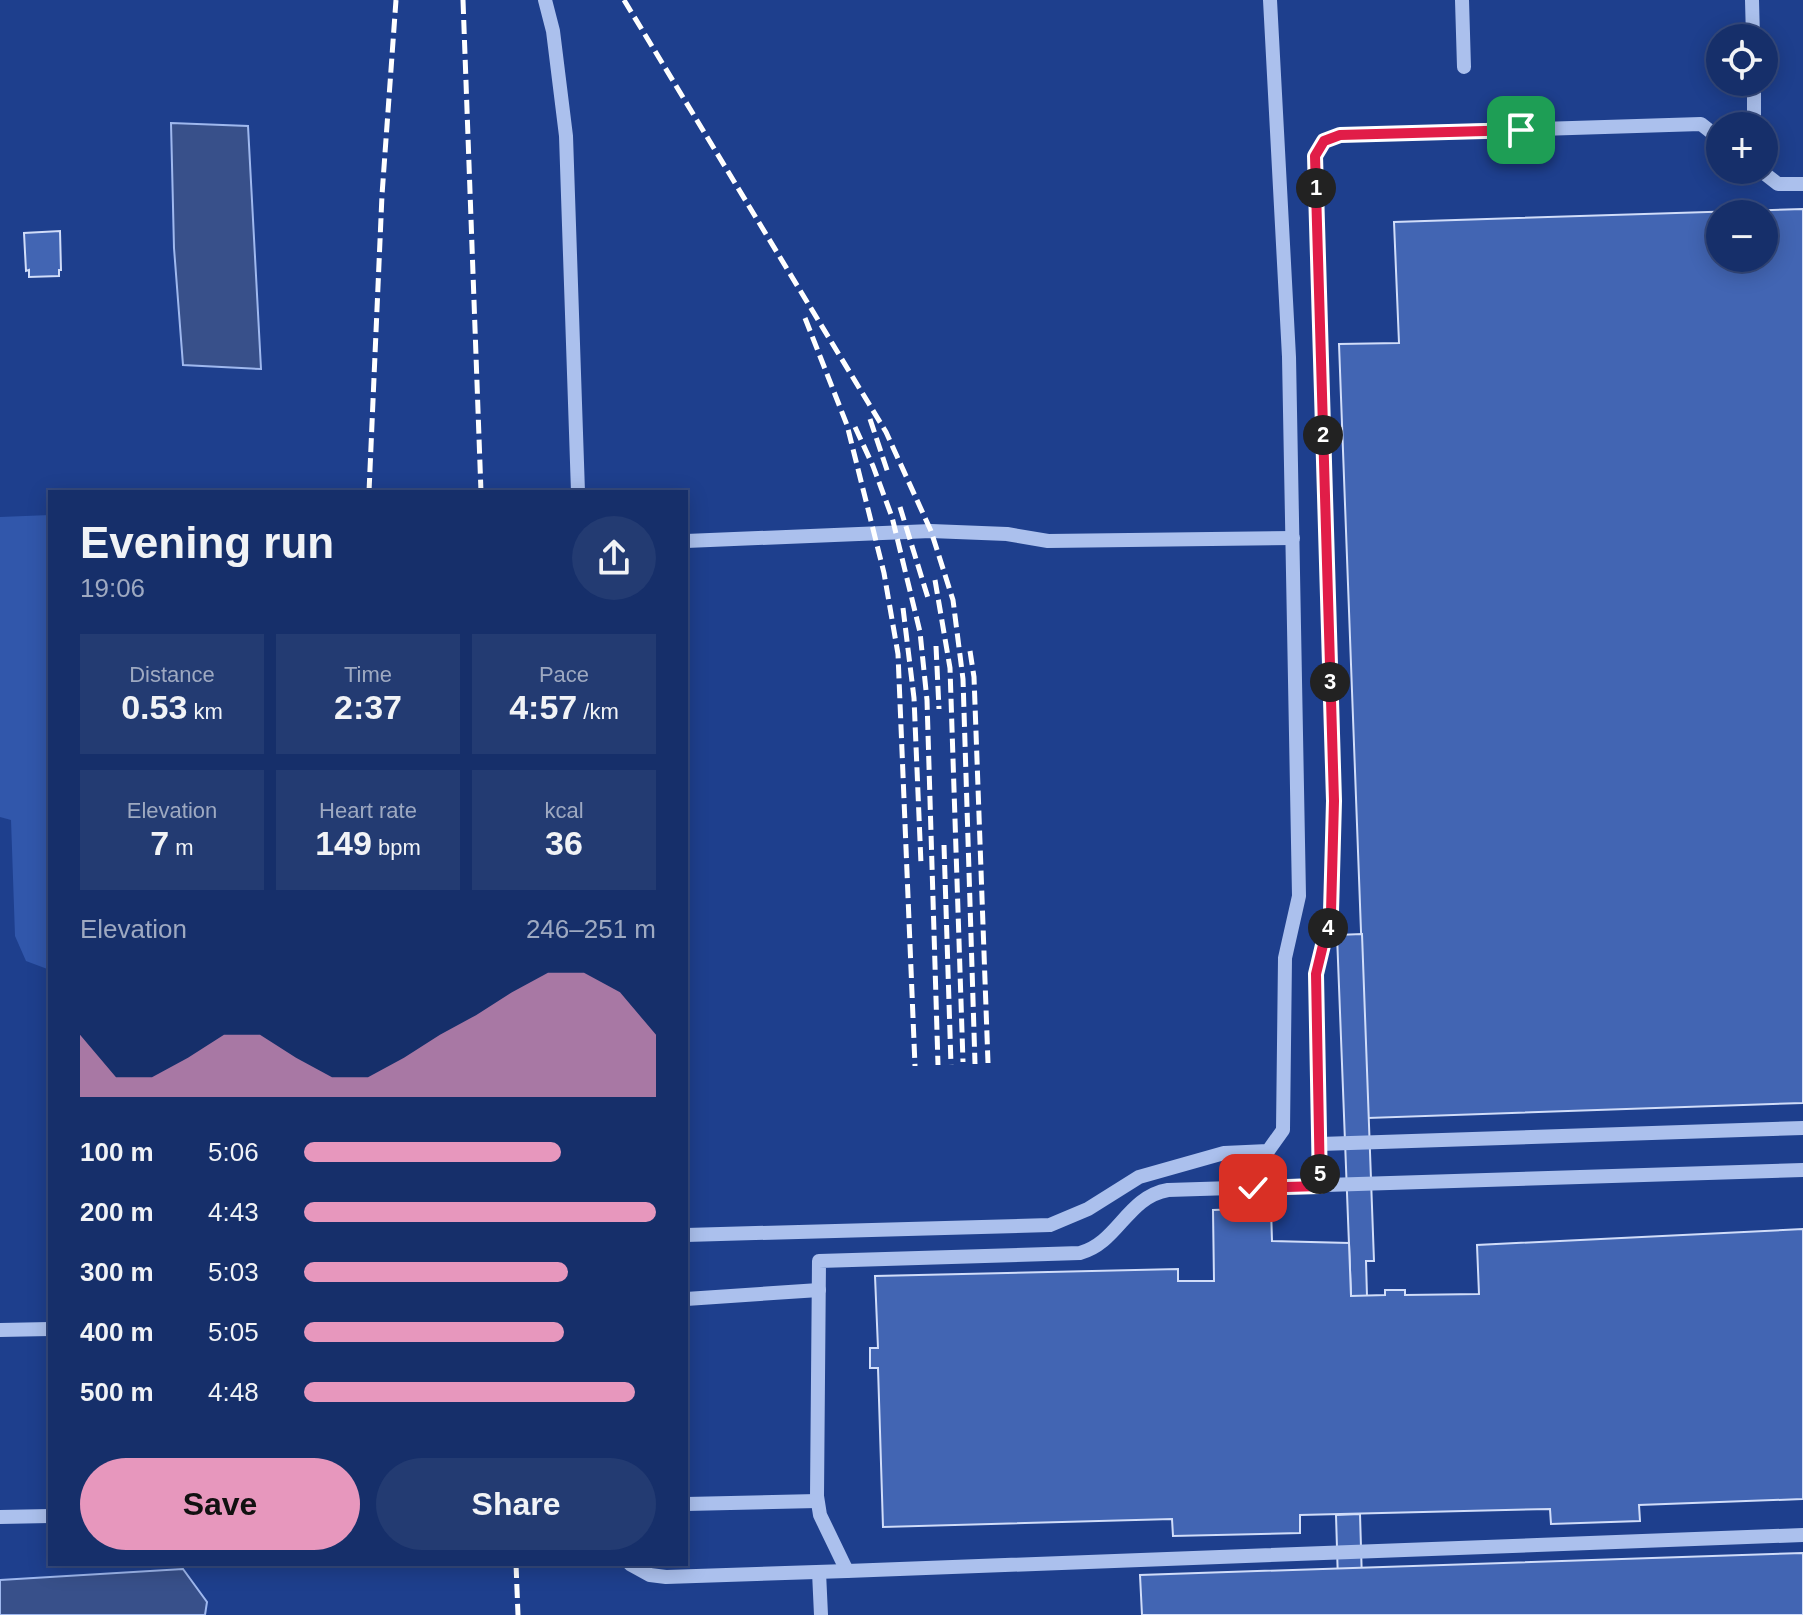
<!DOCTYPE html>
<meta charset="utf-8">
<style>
:root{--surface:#162f6a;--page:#233b72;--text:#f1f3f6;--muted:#9ea9c1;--line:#354a7e;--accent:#e797bd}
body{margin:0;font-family:Arial,sans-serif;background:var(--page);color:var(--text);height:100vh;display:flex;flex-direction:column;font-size:30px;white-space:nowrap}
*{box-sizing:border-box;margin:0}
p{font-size:26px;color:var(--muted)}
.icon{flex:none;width:44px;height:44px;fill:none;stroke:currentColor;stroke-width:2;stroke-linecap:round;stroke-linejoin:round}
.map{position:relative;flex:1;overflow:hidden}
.sheet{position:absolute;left:48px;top:490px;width:640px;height:1076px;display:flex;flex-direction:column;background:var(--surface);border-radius:0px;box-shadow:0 4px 20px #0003,0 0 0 2px var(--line)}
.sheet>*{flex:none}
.tools{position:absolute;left:1706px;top:24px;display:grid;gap:16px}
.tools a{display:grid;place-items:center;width:72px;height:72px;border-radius:50%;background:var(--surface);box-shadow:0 4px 20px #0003,0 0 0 2px var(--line);font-size:40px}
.pin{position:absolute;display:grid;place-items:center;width:68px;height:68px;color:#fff;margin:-34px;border-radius:16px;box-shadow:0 4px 12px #0006}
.km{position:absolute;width:40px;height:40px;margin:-20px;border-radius:50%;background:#222;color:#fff;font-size:22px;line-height:40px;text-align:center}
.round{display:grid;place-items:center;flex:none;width:84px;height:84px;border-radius:42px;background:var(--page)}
.overview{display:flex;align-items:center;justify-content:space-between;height:136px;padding:0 32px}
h1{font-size:44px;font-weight:600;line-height:60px}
.stats{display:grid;grid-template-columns:repeat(3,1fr);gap:12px;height:136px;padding:8px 32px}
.stats div{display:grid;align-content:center;border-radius:0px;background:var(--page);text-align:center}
.stats b{font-size:34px;font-weight:600}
.stats small{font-size:22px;font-weight:400}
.stats p{font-size:22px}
.chart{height:224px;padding:16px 32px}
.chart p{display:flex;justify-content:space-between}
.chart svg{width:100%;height:144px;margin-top:8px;fill:var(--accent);opacity:.7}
.button{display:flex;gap:16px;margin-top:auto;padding:16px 32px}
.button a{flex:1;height:92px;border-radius:48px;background:var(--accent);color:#111;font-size:32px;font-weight:600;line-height:92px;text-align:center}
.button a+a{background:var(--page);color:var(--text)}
ul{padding:0 32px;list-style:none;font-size:26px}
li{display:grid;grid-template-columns:128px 96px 1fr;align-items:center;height:60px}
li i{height:20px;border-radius:10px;background:var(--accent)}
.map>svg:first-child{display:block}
</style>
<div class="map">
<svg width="1803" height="1615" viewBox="0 0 1803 1615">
<rect width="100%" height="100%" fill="#1e3f8d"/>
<polygon fill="#3157ab" points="50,515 50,970 26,961 15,936 11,820 0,817 0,517"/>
<g fill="#38508a" stroke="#9fb8ee" stroke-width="2">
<polygon points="171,123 248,126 261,369 183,365 174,248"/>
<polygon points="183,1569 207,1602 205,1615 0,1615 0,1580"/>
</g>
<g fill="#4265b3" stroke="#d1ddf9" stroke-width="2" fill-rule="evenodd">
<path d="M1803,209V1103L1368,1118L1339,344L1399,343L1394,222ZM1720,214H1764V258H1720Z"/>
<polygon points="60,231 61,270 59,270 59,276 29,277 29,270 26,271 24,233"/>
<polygon points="1362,934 1374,1261 1366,1261 1367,1296 1351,1296 1337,935"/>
<polygon points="1271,1208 1272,1241 1349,1243 1351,1296 1385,1295 1385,1290 1405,1290 1405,1295 1479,1294 1477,1245 1803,1229 1803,1499 1639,1505 1640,1521 1551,1524 1550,1509 1300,1515 1300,1533 1173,1536 1172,1519 883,1527 878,1368 870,1368 870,1348 878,1348 875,1276 1178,1269 1178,1281 1214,1281 1213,1210"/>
<polygon points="1360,1514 1363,1615 1339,1615 1336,1515"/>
<polygon points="1803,1553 1803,1615 1142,1615 1140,1575"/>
</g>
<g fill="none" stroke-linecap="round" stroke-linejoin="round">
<g stroke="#abc0ed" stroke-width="14">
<polyline points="545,0 553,31 566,136 578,492"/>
<polyline points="1462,0 1464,67"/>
<polyline points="1752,0 1753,38"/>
<polyline points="1754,82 1754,126"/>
<polyline points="1760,170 1778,184 1803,184"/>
<polyline points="686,541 931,531 1007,534 1048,541 1293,538"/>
<polyline points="1320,1144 1803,1128"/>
<path d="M1803,1170L1168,1190C1127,1197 1118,1243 1080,1253L819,1261L817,1496L820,1515L847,1571L1803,1535"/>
<polyline points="1320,1186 1316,974 1331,912 1334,801 1315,156 1324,141 1340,135 1701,124 1720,139"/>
<polyline points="686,1235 1050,1225 1088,1209 1139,1177 1224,1153 1268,1151 1283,1130 1285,958 1299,896 1289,357 1270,0"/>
<polyline points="686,1299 819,1290"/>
<polyline points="0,1330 50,1329"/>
<polyline points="686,1504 817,1501"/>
<polyline points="0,1517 50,1516"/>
<polyline points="630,1564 650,1575 666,1577 847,1571"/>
<polyline points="819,1572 821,1615"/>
</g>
<g stroke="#fff" stroke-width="5" stroke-dasharray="14 6" stroke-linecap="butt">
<polyline points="463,0 481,492"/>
<polyline points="624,0 886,432 931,531 953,600 963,679 975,1064"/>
<polyline points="805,318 847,425 884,573 898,654 915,1066"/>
<polyline points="870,419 889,476"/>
<polyline points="855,427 873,466 892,517 920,632 927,700 938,1065"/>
<polyline points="369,492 382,195 396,0"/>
<polyline points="900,507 928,598"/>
<polyline points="935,580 950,668 963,1062"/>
<polyline points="903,608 914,698 921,864"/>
<polyline points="936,646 939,709"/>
<polyline points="970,651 974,677 988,1063"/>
<polyline points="944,845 951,1065"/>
<polyline points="516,1564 518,1615"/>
</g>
</g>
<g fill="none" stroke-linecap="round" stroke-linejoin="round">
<g stroke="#fff" stroke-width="16">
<polyline id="route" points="1253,1188 1320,1186 1316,974 1331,912 1334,801 1315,156 1324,141 1340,135 1521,130"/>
</g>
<use href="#route" stroke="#e11d48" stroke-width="10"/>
</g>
</svg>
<div class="tools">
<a><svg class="icon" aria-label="locate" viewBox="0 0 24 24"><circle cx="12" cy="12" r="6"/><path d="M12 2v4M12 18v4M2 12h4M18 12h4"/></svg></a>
<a>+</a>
<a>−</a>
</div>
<div class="pin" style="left:1521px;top:130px;background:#1e9e55"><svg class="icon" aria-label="arrive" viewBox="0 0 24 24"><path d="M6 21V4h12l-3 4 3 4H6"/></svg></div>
<div class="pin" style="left:1253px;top:1188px;background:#d93025"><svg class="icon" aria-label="check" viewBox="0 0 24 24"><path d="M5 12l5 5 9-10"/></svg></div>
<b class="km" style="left:1316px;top:188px">1</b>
<b class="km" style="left:1323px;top:435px">2</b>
<b class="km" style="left:1330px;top:682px">3</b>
<b class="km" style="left:1328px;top:928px">4</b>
<b class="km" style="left:1320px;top:1174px">5</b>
<section class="sheet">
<div class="overview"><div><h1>Evening run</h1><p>19:06</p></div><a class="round"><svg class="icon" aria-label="share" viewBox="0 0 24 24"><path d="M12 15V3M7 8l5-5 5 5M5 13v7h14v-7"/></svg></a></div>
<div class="stats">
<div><p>Distance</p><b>0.53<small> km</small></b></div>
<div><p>Time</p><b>2:37</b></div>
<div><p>Pace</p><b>4:57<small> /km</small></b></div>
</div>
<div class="stats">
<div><p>Elevation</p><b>7<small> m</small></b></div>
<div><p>Heart rate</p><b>149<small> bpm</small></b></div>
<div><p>kcal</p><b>36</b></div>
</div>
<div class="chart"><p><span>Elevation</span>246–251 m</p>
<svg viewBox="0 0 160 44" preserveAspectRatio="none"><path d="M0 44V25L10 38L20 38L30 32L40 25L50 25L60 32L70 38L80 38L90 32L100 25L110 19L120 12L130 6L140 6L150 12L160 25V44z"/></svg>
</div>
<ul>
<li><b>100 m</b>5:06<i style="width:73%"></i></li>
<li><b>200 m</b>4:43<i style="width:100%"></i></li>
<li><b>300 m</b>5:03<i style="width:75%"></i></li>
<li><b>400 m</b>5:05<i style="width:74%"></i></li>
<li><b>500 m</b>4:48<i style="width:94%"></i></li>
</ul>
<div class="button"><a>Save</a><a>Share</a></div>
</section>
</div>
